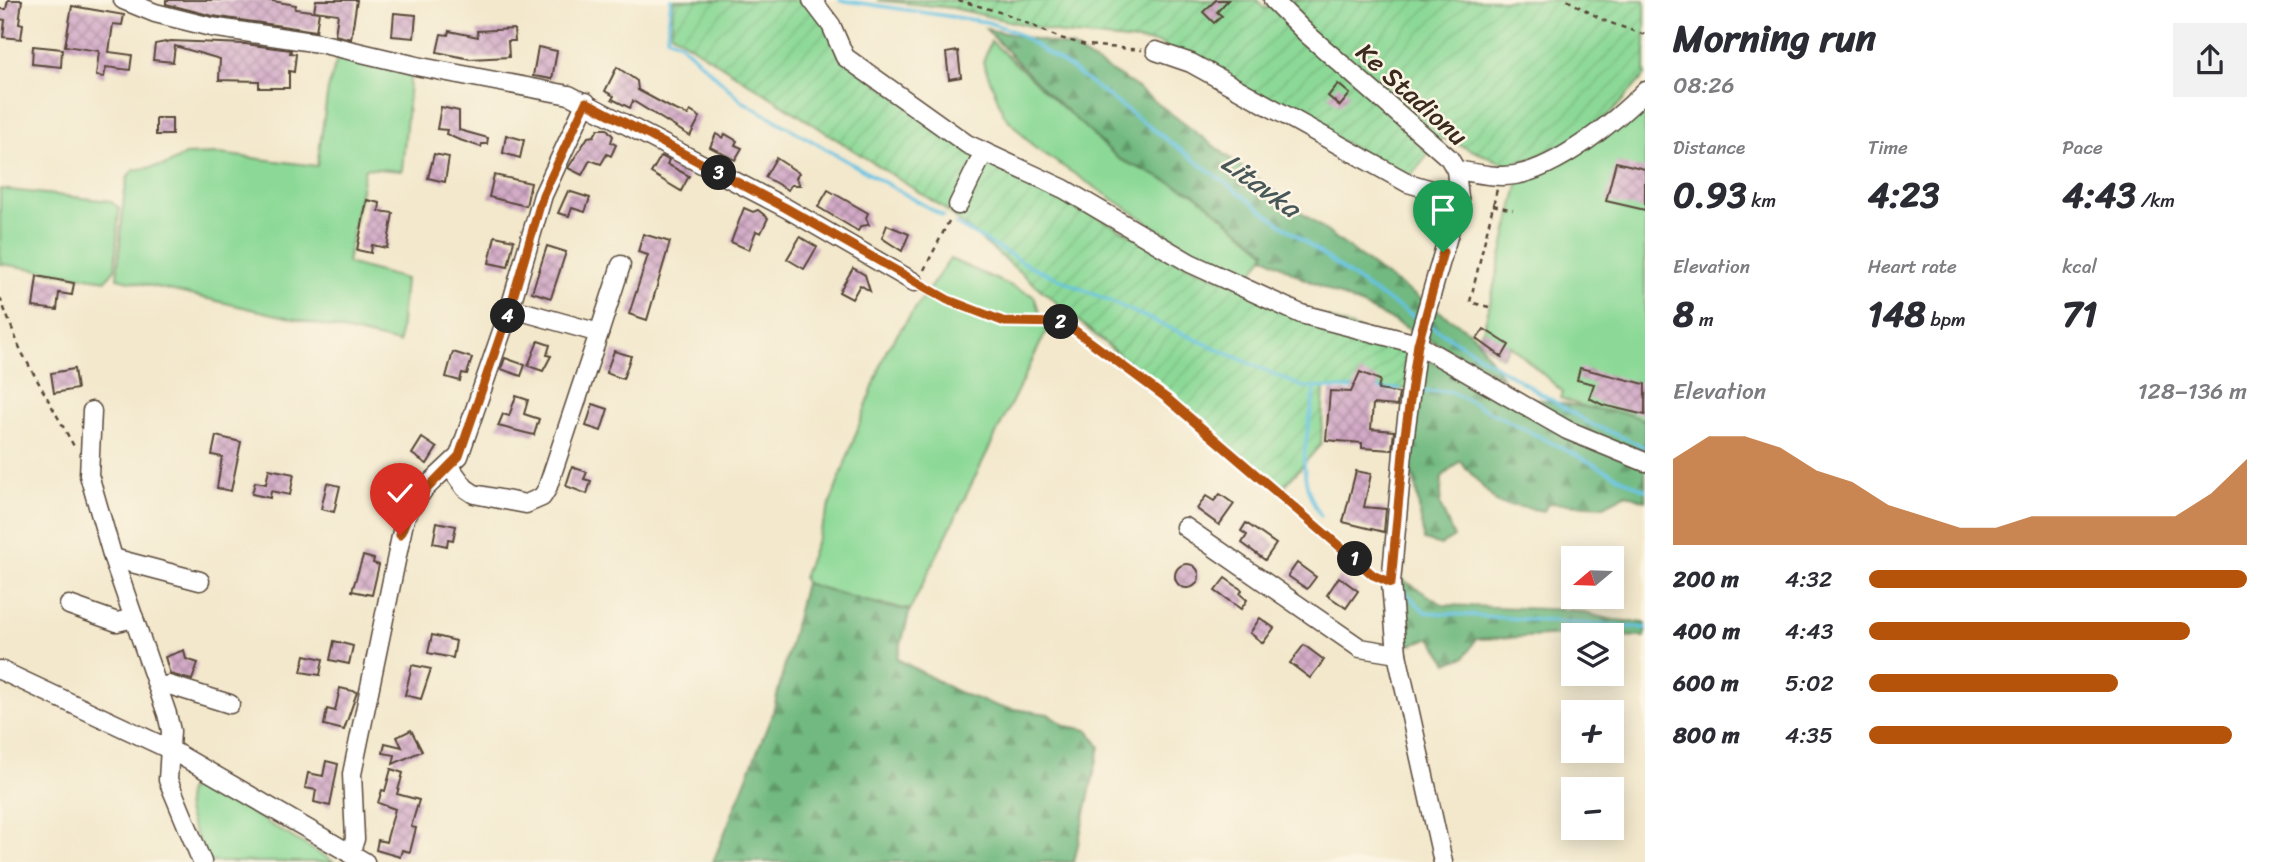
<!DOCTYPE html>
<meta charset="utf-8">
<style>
:root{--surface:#fff;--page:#f2f2f3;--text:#2b2b33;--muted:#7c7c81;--accent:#b45309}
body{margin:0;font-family:Sriracha,sans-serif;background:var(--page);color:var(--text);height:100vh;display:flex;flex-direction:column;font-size:26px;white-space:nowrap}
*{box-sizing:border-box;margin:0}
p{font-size:23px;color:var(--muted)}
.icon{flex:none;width:38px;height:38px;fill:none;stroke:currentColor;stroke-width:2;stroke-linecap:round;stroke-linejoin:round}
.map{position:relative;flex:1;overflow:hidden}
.side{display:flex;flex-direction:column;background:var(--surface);width:630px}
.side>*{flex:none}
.needle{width:46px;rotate:251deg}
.fabs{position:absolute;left:1561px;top:546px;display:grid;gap:14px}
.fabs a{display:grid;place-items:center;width:63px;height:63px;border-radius:0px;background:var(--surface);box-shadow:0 4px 18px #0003;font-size:35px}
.pin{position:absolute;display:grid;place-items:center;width:60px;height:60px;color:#fff;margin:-72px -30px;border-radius:50% 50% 50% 0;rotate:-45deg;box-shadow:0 0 7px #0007}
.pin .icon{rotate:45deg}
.km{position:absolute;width:35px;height:35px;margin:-18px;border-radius:50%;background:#222;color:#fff;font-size:19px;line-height:35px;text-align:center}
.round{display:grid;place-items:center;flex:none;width:74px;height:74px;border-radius:0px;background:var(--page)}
.summary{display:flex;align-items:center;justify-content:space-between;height:119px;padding:0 28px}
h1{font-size:38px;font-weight:800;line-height:52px}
.figures{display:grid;grid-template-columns:repeat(3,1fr);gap:10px;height:119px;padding:7px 28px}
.figures div{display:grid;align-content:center}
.figures b{font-size:35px;font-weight:800}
.figures small{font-size:19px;font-weight:400}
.figures p{font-size:19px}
.chart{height:196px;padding:14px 28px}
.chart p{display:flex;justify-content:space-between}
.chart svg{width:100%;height:126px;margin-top:7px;fill:var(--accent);opacity:.7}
ul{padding:0 28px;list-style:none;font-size:23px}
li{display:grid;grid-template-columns:112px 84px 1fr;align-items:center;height:52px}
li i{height:18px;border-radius:9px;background:var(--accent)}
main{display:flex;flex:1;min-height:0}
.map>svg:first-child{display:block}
</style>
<main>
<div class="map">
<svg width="1645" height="862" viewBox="0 0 1645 862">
<defs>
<pattern id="forest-firs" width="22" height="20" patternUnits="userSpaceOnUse" patternTransform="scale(1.75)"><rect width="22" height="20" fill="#71b980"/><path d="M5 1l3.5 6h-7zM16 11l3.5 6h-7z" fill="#5e9768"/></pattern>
<pattern id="garden-furrows" width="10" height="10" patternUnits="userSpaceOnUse" patternTransform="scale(1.75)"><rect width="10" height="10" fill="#8cd997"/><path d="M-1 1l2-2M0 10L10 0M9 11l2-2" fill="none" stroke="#7aba82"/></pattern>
<pattern id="building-cross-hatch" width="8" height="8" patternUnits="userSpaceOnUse" patternTransform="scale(1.75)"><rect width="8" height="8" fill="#d3aac7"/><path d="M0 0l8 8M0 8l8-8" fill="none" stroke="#ac8ba1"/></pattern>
</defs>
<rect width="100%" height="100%" fill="#fcf5e5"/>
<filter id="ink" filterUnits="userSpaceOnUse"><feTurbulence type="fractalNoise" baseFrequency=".0143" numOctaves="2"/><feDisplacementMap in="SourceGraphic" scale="14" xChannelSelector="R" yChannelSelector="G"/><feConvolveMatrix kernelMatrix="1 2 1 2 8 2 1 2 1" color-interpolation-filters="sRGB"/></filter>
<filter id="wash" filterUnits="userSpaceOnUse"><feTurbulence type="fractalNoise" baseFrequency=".00686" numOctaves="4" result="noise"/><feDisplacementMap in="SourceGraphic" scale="28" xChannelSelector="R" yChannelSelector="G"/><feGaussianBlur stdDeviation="1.57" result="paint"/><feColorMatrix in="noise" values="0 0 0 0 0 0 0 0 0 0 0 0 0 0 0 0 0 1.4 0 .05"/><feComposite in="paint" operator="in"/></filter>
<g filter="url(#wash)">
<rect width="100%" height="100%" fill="#f3e8cc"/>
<g fill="#8cd997" stroke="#64825a" stroke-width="2">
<polygon points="991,41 1119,159 1194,193 1266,252 1253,272 1239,276 1160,230 1035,148 1004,115 983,62"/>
<polygon points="346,58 411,71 402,171 365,168 347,263 405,279 399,343 117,278 124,196 128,176 134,170 167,165 185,155 219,154 317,166 328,89 337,59"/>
<polygon points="1645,99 1645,428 1560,398 1563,392 1510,345 1502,357 1477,339 1484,328 1519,181"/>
<polygon points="0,189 110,201 119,208 115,269 106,280 0,264"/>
<polygon points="950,259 1034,296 1046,332 910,610 861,600 805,583 803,578 887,349"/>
<path d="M190,787H203L221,795L334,862H209C200,842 177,807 190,787Z"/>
</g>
<g fill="url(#forest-firs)" stroke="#56724f" stroke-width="2">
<polygon points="986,29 1071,47 1132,84 1383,274 1473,334 1503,378 1384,316 1299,276 1264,256 1266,251 1194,193 1119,159 1042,88"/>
<polygon points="1416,354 1499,393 1627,414 1645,420 1645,501 1627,494 1604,506 1548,503 1544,511 1497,503 1460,461 1442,477 1440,505 1454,537 1441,545 1424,540 1415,482 1402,463"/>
<polygon points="1403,580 1444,605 1571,610 1614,620 1645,623 1645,637 1573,635 1476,639 1465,657 1448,663 1431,638 1401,647 1385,592"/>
<polygon points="805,583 881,606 910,610 897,659 960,693 1000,707 1048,714 1066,726 1088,730 1100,747 1074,862 713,862 773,712"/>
</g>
<g fill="url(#garden-furrows)" stroke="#64825a" stroke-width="2">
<polygon points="674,0 816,0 841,57 966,146 1189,266 1413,350 1408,389 1324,388 1321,444 1281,490 942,207 671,33"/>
<polygon points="877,0 1257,0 1265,9 1273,0 1645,0 1645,75 1612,112 1572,140 1536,157 1508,165 1442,138 1409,178 1159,43 1064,34 953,8"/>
</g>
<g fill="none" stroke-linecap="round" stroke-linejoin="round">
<g stroke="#65c3e3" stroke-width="3.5">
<polyline points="671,0 667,37 680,43 742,101 943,216"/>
<polyline points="840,0 987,22 1013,31 1066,65 1369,289 1418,319"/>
<polyline points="956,224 1028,265 1303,387 1356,389"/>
<polyline points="1428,324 1589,423 1645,447"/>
<path d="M1315,388C1308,436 1292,473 1321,516"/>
<polyline points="1374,389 1400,389"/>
<polyline points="1422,392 1449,391 1645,490"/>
<polyline points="1399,586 1425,612 1645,628"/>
</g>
</g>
<g id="blocks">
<g fill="url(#building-cross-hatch)">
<polygon points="8,0 22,0 19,23 23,24 21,39 3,37 5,20 0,19 0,9 6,9"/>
<polygon points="166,0 266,0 296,5 295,9 319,12 316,31 213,16 166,4"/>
<polygon points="316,0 357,0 351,39 335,35 338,14 314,11"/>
<polygon points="1216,0 1228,0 1217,12 1222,16 1214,23 1203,12"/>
<polygon points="72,6 124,15 122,25 113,24 109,52 132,55 130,70 106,67 104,77 96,76 99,51 65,46"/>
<polygon points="394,13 416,15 414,38 392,36"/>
<polygon points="514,29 515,41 508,41 509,57 470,59 437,52 441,34 448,35 449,31 478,37 477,31"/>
<polygon points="171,41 245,44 291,50 290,53 296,54 294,72 289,71 289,88 259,88 259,81 219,80 220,59 175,46 173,62 153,60 155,44"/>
<polygon points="33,46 62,49 61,67 32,64"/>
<polygon points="538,47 557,51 552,79 533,76"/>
<polygon points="958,51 961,77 949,79 946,53"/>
<polygon points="617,67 637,81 638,90 673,109 688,115 690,111 700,117 690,136 633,101 630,108 612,99 614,96 605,91"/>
<polygon points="1338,84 1350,94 1340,106 1328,96"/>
<polygon points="441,107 459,111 459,130 488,138 487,144 482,144 481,147 457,139 446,134 447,130 437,129"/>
<rect x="156" y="118" width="16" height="17"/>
<polygon points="598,129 607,129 613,136 611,142 616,145 611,156 607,154 601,164 590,160 582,175 568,168 588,137 594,136"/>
<polygon points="716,134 723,138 725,134 737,141 735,145 742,148 735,160 710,147"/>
<polygon points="506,135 524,140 520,158 503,153"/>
<polygon points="434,154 449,157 445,182 428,178"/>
<polygon points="661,156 669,160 667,164 689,176 681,191 651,173"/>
<polygon points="776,158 799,173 796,178 800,185 791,185 788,190 765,177"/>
<polygon points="1616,162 1645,169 1645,210 1606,201"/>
<polygon points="494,175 531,183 526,206 489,197"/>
<polygon points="828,190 868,213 866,218 869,225 861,226 858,231 818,207"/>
<polygon points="568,191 590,198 585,212 572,208 569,216 558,213"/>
<polygon points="367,200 380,203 379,211 393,213 387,248 372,245 371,253 357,250"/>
<polygon points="744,208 753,212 758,210 768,218 761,233 756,231 749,250 731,242"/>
<polygon points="887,225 909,234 902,251 882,238"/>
<polygon points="643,234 670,242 647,320 629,314 648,255 638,252"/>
<polygon points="495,236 514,240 508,267 489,263"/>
<polygon points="800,237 817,247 804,269 787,259"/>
<polygon points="547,246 566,252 551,298 532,292"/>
<polygon points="853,268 865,275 870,291 860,285 852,299 839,292"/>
<polygon points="37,276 74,283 72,295 59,293 57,310 33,307"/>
<polygon points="1484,329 1509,345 1502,357 1477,339"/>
<polygon points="538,341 550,345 547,355 551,356 543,371 528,366"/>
<polygon points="614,351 631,356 623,379 606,373"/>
<polygon points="453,352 472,358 467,374 462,373 460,381 446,377"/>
<polygon points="505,358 525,365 521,376 501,369"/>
<polygon points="1580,368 1645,384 1645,415 1603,405 1589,398 1594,384 1577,380"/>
<polygon points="74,369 77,389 54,393 51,373"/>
<polygon points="1360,372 1380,380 1378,390 1399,393 1397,406 1373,404 1371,429 1394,431 1392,450 1362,448 1362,443 1326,440 1330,391 1351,392"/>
<polygon points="516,396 528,400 524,414 539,419 534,435 498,426 503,414 509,416"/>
<polygon points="593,404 608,409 601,431 586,426"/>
<polygon points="216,436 241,442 231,491 217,488 222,457 212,455"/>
<polygon points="422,438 437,448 427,464 412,454"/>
<polygon points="572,467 587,472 584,479 591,481 587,494 566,486"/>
<polygon points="269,469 294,474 290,495 271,491 270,498 252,494 255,482 266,484"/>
<polygon points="1356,471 1371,474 1364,507 1386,509 1384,532 1343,522"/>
<polygon points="327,483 340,486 334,512 321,509"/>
<polygon points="1220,494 1234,504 1219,525 1197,509 1206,496 1214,501"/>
<polygon points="437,522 456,526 453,540 448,539 447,546 433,543"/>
<polygon points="1246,523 1276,544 1265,560 1242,543 1247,535 1241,531"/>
<polygon points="363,556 374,559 373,563 379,565 372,595 352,591"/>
<polygon points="1297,563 1316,577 1307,589 1288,576"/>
<circle cx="1187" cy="576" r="12"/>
<polygon points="1339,577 1358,591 1346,608 1327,595"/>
<polygon points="1225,578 1242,590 1240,594 1247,600 1241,609 1215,591"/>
<polygon points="1260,618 1274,628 1263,643 1250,633"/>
<polygon points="432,635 456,641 453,658 428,653"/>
<polygon points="334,641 353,646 349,664 330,660"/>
<polygon points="1304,645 1324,660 1310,678 1290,663"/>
<polygon points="184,650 186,659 198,663 192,680 170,674 165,657"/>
<polygon points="305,655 323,659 320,675 301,672"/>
<polygon points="412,665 431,669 421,699 405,695"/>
<polygon points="340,688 357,692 344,730 324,725 327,709 335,711"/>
<polygon points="411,730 422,751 393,764 395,755 383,753 385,743 402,747 397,737"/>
<polygon points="326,761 338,764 330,806 314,802 316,790 305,788 308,773 323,776"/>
<polygon points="391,769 403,773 397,794 419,800 411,827 416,828 410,852 402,850 400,857 376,850 378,840 386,842 395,809 378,803 382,790 385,791"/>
</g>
</g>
</g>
<g filter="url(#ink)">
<use href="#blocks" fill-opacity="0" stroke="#574638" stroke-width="2"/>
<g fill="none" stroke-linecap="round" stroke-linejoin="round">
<g stroke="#574638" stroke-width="21">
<g id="minor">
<polyline points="123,0 155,13 211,27 319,43 421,67 569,95 786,208 914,282"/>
<polyline points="812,0 831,25 845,57 967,144 1064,189 1190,263 1301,314 1417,344 1567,430 1645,462"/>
<polyline points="1273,0 1307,34 1449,158 1456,170 1459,198 1417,344 1404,442 1391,583 1397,654 1443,862"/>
<polyline points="1156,51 1191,63 1408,183 1459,198"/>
<path d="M1456,170C1475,173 1496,178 1515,175C1558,168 1616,121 1645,91"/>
<polyline points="958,205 984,152"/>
<polyline points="599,333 621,265"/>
<polyline points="92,411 89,475 113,558 167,714 171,731 168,780 202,862"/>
<polyline points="450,467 465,488 474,494 526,504 542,497 547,489 599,333 510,308"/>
<polyline points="1185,527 1360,648 1397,654"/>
<polyline points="113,558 200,581"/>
<polyline points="69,605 117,622 134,618"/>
<polyline points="0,670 171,750 365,862"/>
<polyline points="158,688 169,685 230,704"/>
<polyline points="350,854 355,839 352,774 405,517 424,489 459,456 510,308 543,195 586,102"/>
</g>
</g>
<g stroke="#574638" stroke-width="2.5" stroke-dasharray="5 5" stroke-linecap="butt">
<polyline points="958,0 1006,14 1060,38 1086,45 1142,50"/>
<polyline points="1567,0 1605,21 1645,35"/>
<polyline points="1493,205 1513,210"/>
<polyline points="924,270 951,217"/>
<polyline points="928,289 1005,322 1065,323 1169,400 1376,576"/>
<polyline points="0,298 21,351 75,448"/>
<polyline points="1489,307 1470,302 1497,189"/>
</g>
<use href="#minor" stroke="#fff" stroke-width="18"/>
</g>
</g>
<g fill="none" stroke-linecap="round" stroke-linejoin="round" filter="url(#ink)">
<g stroke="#fff" stroke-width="14">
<polyline id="route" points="400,535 413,503 459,456 510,308 543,195 586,102 786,208 948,300 1005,322 1065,323 1169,400 1373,575 1391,583 1404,442 1418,344 1443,252"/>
</g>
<use href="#route" stroke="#b45309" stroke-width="9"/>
</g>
<g text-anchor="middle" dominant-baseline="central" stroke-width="5" stroke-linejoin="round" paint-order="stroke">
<g font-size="26" fill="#3b2a1e" stroke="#fcf5e5">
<text transform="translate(1412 94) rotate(42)">Ke Stadionu</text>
</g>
<g font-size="28" font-style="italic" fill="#485859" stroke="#fcf5e5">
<text transform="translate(1261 185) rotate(36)">Litavka</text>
</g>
</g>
</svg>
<div class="fabs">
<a><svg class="needle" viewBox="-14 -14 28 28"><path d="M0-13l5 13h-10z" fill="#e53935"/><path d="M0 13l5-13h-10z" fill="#7c7c81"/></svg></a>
<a><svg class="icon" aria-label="layers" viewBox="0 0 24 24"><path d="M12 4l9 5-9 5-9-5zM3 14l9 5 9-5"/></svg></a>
<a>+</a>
<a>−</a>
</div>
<div class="pin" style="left:1443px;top:252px;background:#1e9e55"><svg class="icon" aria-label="arrive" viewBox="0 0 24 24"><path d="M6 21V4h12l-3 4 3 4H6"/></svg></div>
<div class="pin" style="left:400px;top:535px;background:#d93025"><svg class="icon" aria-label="check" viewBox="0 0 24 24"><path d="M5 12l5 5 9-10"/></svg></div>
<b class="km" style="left:1355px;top:559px">1</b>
<b class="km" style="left:1061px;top:322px">2</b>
<b class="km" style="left:719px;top:173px">3</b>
<b class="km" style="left:508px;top:316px">4</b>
</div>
<section class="side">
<div class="summary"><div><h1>Morning run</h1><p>08:26</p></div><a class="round"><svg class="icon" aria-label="share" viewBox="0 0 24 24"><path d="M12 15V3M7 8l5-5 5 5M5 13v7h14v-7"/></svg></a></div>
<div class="figures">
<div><p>Distance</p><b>0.93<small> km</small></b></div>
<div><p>Time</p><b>4:23</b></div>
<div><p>Pace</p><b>4:43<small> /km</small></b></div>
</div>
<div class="figures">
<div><p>Elevation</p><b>8<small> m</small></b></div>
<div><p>Heart rate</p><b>148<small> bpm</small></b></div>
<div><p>kcal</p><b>71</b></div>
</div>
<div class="chart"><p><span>Elevation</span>128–136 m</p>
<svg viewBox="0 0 160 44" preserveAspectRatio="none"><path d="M0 44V14L10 6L20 6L30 10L40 18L50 22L60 30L70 34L80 38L90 38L100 34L110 34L120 34L130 34L140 34L150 26L160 14V44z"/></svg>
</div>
<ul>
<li><b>200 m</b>4:32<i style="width:100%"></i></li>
<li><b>400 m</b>4:43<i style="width:85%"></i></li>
<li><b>600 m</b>5:02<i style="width:66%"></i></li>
<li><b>800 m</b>4:35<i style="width:96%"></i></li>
</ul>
</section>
</main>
